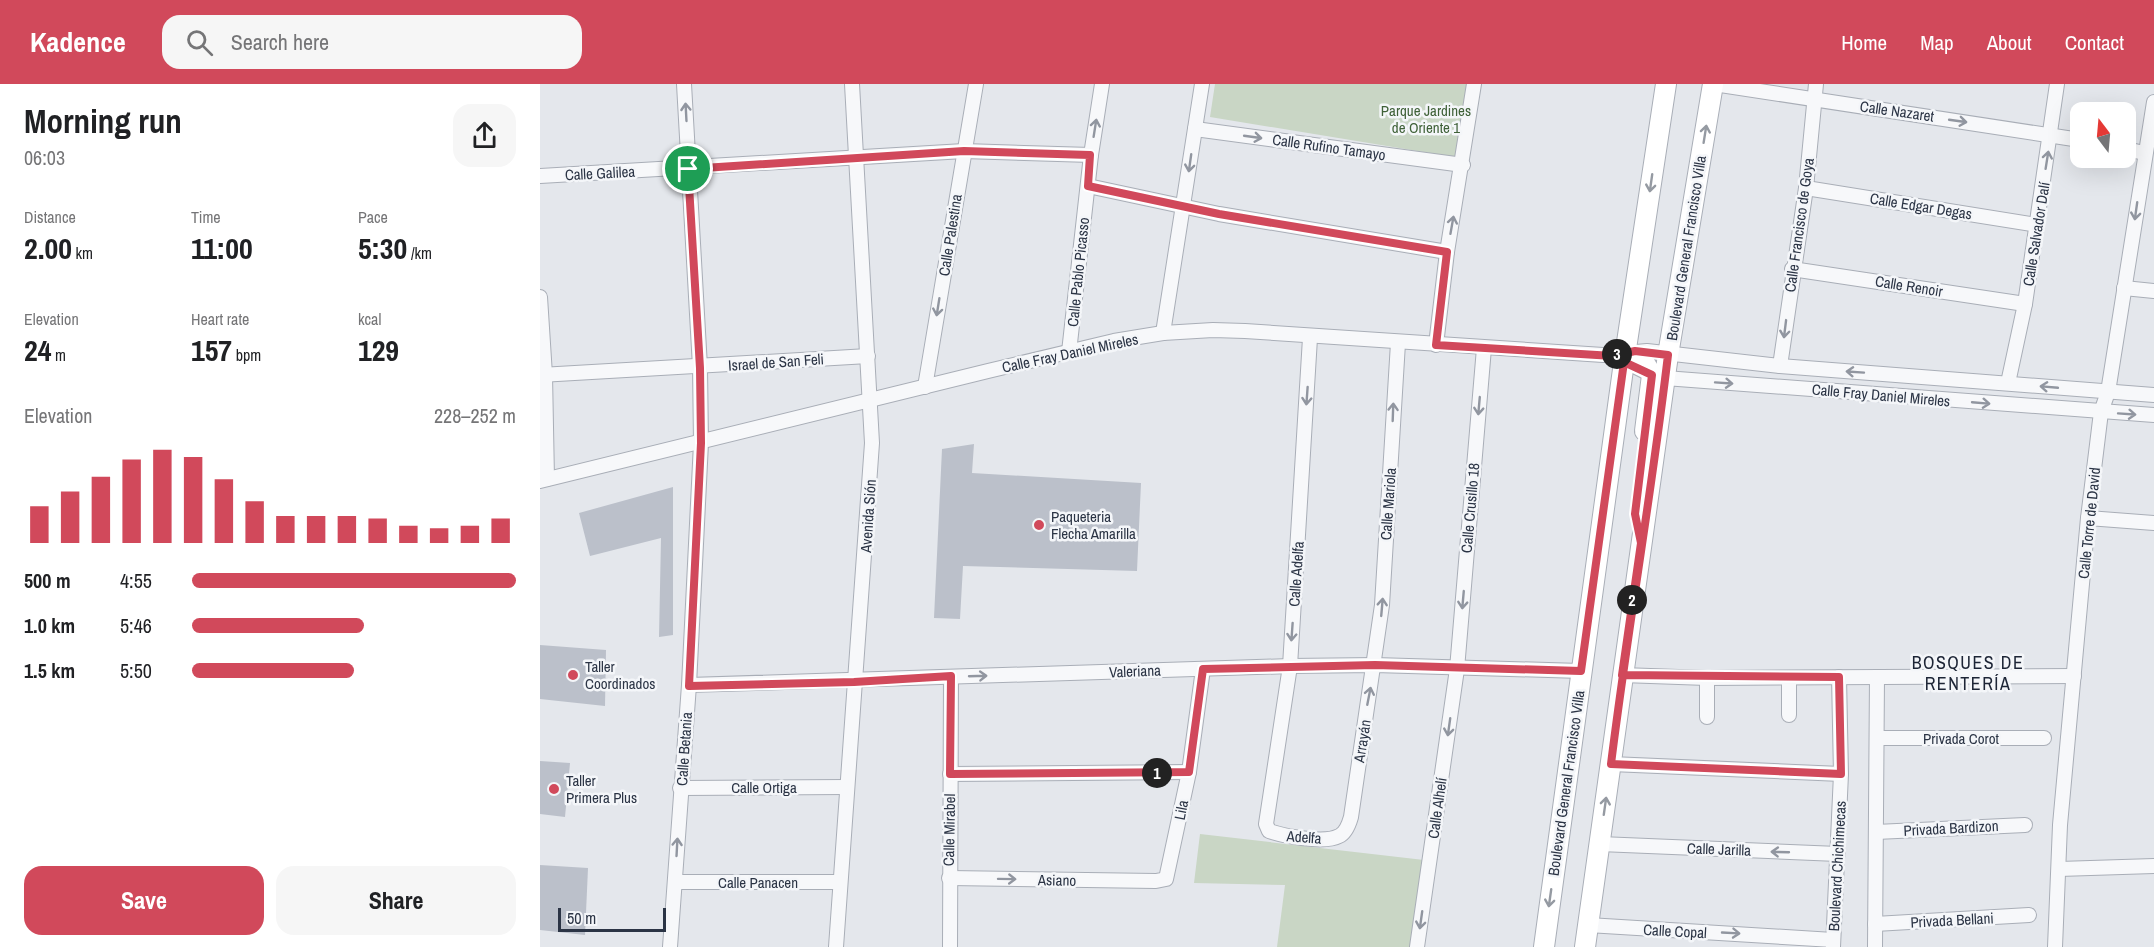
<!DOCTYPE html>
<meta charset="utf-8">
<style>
:root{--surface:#fff;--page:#f6f6f6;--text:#202124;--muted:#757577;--accent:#d1495b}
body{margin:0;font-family:"Archivo Narrow",sans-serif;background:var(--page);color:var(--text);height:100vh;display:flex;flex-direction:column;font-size:22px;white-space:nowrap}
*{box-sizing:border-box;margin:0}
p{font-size:20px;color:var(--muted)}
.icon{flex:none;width:33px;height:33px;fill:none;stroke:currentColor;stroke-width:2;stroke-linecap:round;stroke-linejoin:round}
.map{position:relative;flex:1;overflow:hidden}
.drawer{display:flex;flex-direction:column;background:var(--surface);width:540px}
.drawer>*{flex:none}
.needle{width:39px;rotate:344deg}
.buttons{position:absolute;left:1530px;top:18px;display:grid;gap:12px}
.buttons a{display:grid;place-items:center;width:66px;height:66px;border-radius:12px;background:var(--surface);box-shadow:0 6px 24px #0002;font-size:30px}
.scale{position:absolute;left:18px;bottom:15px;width:108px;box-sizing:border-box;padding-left:6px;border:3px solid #2b3445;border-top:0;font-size:16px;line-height:21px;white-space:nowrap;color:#2b3445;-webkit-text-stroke:4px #f4f6f9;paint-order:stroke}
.pin{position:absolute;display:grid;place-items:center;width:51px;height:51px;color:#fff;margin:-26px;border:3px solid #fff;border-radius:50%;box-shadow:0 2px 6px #0007}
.km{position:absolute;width:30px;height:30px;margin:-15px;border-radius:50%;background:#222;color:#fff;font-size:16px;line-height:30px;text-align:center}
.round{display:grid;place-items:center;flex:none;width:63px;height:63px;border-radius:18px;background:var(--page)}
.summary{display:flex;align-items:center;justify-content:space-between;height:102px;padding:0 24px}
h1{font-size:33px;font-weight:700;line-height:45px}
.stats{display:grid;grid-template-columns:repeat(3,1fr);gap:9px;height:102px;padding:6px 24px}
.stats div{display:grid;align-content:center}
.stats b{font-size:30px;font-weight:700}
.stats small{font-size:16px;font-weight:400}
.stats p{font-size:16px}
.chart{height:168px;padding:12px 24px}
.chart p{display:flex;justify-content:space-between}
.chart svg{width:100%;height:108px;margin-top:6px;stroke:var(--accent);stroke-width:6}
.cta{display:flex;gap:12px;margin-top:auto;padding:12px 24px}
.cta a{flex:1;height:69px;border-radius:18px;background:var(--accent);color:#fff;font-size:24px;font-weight:700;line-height:69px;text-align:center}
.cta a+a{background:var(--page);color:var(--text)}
ul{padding:0 24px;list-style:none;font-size:20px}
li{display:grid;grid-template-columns:96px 72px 1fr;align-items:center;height:45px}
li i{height:15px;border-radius:8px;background:var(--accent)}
header{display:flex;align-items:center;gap:36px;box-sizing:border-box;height:84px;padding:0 30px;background:var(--accent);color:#fff}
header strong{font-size:28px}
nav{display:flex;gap:33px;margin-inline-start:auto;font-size:21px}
.search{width:420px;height:54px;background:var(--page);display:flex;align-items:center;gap:15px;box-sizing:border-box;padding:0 21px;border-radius:18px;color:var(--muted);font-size:22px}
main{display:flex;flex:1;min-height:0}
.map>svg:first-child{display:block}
</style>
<header>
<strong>Kadence</strong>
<div class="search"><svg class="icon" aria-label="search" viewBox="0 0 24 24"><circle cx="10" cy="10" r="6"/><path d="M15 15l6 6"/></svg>Search here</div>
<nav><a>Home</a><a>Map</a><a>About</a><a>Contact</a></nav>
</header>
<main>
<section class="drawer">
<div class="summary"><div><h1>Morning run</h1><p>06:03</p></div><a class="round"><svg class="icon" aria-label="share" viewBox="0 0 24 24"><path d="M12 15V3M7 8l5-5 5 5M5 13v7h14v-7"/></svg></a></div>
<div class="stats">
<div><p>Distance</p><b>2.00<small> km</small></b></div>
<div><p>Time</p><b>11:00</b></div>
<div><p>Pace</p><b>5:30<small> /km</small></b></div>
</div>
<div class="stats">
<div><p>Elevation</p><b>24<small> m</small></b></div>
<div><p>Heart rate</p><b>157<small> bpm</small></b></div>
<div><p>kcal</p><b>129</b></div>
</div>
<div class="chart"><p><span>Elevation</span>228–252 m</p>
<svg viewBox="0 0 160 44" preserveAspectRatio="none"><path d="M5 44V29M15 44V23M25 44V17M35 44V10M45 44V6M55 44V9M65 44V18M75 44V27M85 44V33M95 44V33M105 44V33M115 44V34M125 44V37M135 44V38M145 44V37M155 44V34"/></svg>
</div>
<ul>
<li><b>500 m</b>4:55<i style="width:100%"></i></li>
<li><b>1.0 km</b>5:46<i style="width:53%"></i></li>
<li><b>1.5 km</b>5:50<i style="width:50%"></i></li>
</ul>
<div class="cta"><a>Save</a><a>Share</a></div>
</section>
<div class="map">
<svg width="1614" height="863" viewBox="0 0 1614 863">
<rect width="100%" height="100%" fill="#e4e7ec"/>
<g fill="#c9d6c5">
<polygon points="675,0 928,0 920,74 670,33"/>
<polygon points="660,750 884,776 871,863 737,863 745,801 654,799"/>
</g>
<g fill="#bbc0ca">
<polygon points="434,360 432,389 601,399 597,487 423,482 420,535 394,534 402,365"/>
<polygon points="133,403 133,551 119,553 121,454 50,472 39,429"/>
<polygon points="0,561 66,566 65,622 0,615"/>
<polygon points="0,677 30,679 25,733 0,730"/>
<polygon points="0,781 48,784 45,851 0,846"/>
</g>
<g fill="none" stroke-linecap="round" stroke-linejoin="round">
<g stroke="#a9aeb7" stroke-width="16">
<g id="street">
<polyline points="1174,0 1540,56"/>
<polyline points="655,45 923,81"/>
<polyline points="1586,65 1604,69"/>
<polyline points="0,92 424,67 551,71"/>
<polyline points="548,102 679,130 907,168"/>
<polyline points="1266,104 1497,141"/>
<polyline points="1252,185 1485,220"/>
<polyline points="1584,204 1614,207"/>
<polyline points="0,213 5,291 7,395"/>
<polyline points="623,249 662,0"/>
<path d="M770,254L750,582L726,740L729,747C744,752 784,760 799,752C806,749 809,740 811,733L842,521L858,259"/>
<polyline points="896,261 907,168 934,0"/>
<polyline points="529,268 551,71 562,0"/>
<polyline points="1078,274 1112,291 1125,294 1614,331"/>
<polyline points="1240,282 1266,104 1276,0"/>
<polyline points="0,291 328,272"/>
<polyline points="1468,299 1485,220 1517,0"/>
<polyline points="385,303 436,0"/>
<polyline points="0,397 448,287 574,257 623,249 673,246 705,247 1063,271 1107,267 1240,282 1614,311"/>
<polyline points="1548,434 1614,439"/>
<polyline points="1082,591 1167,594 1534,592"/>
<polyline points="1167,594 1167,633"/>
<polyline points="1249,594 1249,631"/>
<polyline points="149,601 750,582 835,581 1041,587"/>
<polyline points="1338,654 1504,654"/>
<polyline points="1071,680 1301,690"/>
<polyline points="410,690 649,688"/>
<polyline points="140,704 307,703"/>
<polyline points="1336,748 1485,741"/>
<polyline points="1060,760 1298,770"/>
<polyline points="1519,785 1614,782"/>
<polyline points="409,794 616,797 626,795 649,688 663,585"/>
<polyline points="135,798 300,798"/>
<polyline points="1335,840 1489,831"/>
<polyline points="1048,841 1293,856"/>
<polyline points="130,863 149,601 161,359 160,283 144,0"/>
<polyline points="296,863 332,359 312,0"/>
<polyline points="410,863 411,593"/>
<polyline points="877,863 917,585 944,264"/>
<polyline points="1293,863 1301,690 1299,593"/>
<polyline points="1335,863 1337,593"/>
<polyline points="1515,863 1520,741 1548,434 1561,328 1568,308 1614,18"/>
</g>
</g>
<g stroke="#a9aeb7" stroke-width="22">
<g id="secondary">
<polyline points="1086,268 1104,278 1112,291 1105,347"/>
<polyline points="1004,863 1084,278 1126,0"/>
<polyline points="1045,863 1128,271 1173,0"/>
</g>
</g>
<use href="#street" stroke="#f7f8fa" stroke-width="14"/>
<use href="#secondary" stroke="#fff" stroke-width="20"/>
</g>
<defs><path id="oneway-shaft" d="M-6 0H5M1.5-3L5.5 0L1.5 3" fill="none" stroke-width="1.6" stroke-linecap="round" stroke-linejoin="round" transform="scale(1.5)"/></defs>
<g stroke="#9196a0">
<use href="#oneway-shaft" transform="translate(146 28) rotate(-93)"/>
<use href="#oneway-shaft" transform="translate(1418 37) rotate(8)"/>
<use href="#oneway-shaft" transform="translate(555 44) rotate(-81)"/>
<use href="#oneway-shaft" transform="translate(713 53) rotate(8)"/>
<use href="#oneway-shaft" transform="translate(1507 76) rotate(-81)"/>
<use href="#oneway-shaft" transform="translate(650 79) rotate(98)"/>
<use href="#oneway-shaft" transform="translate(1596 127) rotate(98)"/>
<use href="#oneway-shaft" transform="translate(912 141) rotate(-80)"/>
<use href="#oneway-shaft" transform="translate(398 223) rotate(99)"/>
<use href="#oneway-shaft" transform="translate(1245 245) rotate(97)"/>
<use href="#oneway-shaft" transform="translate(1315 288) rotate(-176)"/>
<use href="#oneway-shaft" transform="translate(1184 299) rotate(4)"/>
<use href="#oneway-shaft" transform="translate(1509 303) rotate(-175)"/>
<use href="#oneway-shaft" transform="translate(767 312) rotate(94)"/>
<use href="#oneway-shaft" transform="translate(1441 319) rotate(5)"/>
<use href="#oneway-shaft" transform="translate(939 322) rotate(95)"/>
<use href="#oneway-shaft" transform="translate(853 328) rotate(-88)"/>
<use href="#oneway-shaft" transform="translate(1587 330) rotate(4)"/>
<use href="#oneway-shaft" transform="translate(923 516) rotate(95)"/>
<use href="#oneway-shaft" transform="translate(842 523) rotate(-85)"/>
<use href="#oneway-shaft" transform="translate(752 548) rotate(94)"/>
<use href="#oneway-shaft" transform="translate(438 592) rotate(-2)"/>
<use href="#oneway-shaft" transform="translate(829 612) rotate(-79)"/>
<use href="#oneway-shaft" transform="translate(909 643) rotate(98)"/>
<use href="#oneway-shaft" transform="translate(137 763) rotate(-87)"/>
<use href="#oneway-shaft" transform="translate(1240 768) rotate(-178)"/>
<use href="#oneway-shaft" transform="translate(467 795) rotate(1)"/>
<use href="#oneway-shaft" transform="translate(881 836) rotate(98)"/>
<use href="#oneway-shaft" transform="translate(1191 849) rotate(3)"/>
</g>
<g stroke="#959aa2">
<use href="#oneway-shaft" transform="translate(1165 50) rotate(-81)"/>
<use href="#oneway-shaft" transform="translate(1111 99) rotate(98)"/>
<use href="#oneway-shaft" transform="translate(1065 722) rotate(-82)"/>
<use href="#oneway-shaft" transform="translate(1010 814) rotate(98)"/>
</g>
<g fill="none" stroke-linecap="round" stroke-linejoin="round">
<g stroke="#fff" stroke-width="12">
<path id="route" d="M148,85L160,284L161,359L149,602L314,598L411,592L410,690L649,688L663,585L835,581L1041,587L1084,278L1112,291L1095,430L1101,459L1082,591L1299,593L1301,690L1071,680C1088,543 1112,407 1128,271L1095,267L1073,272L896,261L907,168L679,130L548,102L550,71L424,67L148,85"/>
</g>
<use href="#route" stroke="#d1495b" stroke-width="8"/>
</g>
<g fill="#d1495b" stroke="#f4f6f9" stroke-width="2">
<circle cx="499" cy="441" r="6"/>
<circle cx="33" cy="591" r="6"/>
<circle cx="14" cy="705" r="6"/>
</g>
<g text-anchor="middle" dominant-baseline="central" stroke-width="5" stroke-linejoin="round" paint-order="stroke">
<g font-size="15" fill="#3f6138" stroke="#f4f6f9">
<text x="886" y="26">Parque Jardines<tspan x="886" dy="17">de Oriente 1</tspan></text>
</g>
<g font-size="15" fill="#2b3445" stroke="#f4f6f9">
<text transform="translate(1357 27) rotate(8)">Calle Nazaret</text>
<text transform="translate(789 63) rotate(8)">Calle Rufino Tamayo</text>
<text transform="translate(60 89) rotate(-3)">Calle Galilea</text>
<text transform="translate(1381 122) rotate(9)">Calle Edgar Degas</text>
<text transform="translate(1259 141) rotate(-82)">Calle Francisco de Goya</text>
<text transform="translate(1496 150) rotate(-81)">Calle Salvador Dalí</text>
<text transform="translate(410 151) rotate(-81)">Calle Palestina</text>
<text transform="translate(1146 164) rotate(-81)">Boulevard General Francisco Villa</text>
<text transform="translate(538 188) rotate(-84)">Calle Pablo Picasso</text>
<text transform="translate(1369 202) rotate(9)">Calle Renoir</text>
<text transform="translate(530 269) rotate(-12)">Calle Fray Daniel Mireles</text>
<text transform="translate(236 278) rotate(-4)">Israel de San Feli</text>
<text transform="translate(1341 311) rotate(5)">Calle Fray Daniel Mireles</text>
<text transform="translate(848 420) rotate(-86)">Calle Mariola</text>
<text transform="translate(930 424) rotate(-85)">Calle Crusillo 18</text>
<text transform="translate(328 432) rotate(-86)">Avenida Sión</text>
<text transform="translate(1549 439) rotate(-84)">Calle Torre de David</text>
<text transform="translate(756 490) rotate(-86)">Calle Adelfa</text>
<text transform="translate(595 587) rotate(-2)">Valeriana</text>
<text x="1421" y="654">Privada Corot</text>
<text transform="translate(822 657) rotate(-81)">Arrayán</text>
<text transform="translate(144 665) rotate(-86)">Calle Betania</text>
<text transform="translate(1026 699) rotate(-82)">Boulevard General Francisco Villa</text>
<text x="224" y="703">Calle Ortiga</text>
<text transform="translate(897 724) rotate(-82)">Calle Alhelí</text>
<text transform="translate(641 726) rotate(-79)">Lila</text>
<text transform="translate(1411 744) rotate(-3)">Privada Bardizon</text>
<text transform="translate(409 746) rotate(-89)">Calle Mirabel</text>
<text transform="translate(764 753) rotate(4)">Adelfa</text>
<text transform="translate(1179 765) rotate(2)">Calle Jarilla</text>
<text transform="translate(1297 782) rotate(-87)">Boulevard Chichimecas</text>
<text transform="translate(517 796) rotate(1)">Asiano</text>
<text x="218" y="798">Calle Panacen</text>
<text transform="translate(1412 836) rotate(-3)">Privada Bellani</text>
<text transform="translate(1135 847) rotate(3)">Calle Copal</text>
</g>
<g font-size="15" fill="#2b3445" stroke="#f4f6f9" text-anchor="start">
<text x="511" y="432">Paqueteria<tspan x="511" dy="17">Flecha Amarilla</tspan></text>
<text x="45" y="582">Taller<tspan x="45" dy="17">Coordinados</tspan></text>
<text x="26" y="696">Taller<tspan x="26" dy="17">Primera Plus</tspan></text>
</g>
<g font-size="18" letter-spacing="1.5" fill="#1d2536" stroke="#f4f6f9">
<text x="1428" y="578">BOSQUES DE<tspan x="1428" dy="21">RENTERÍA</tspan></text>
</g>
</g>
</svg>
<div class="buttons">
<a><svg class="needle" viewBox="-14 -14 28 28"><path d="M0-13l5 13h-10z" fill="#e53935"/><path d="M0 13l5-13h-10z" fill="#757577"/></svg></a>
</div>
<div class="scale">50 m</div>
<div class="pin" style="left:148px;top:85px;background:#1e9e55"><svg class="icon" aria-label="arrive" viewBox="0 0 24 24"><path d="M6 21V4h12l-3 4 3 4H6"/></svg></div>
<b class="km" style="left:617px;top:689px">1</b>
<b class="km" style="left:1092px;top:516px">2</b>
<b class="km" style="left:1077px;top:270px">3</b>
</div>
</main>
